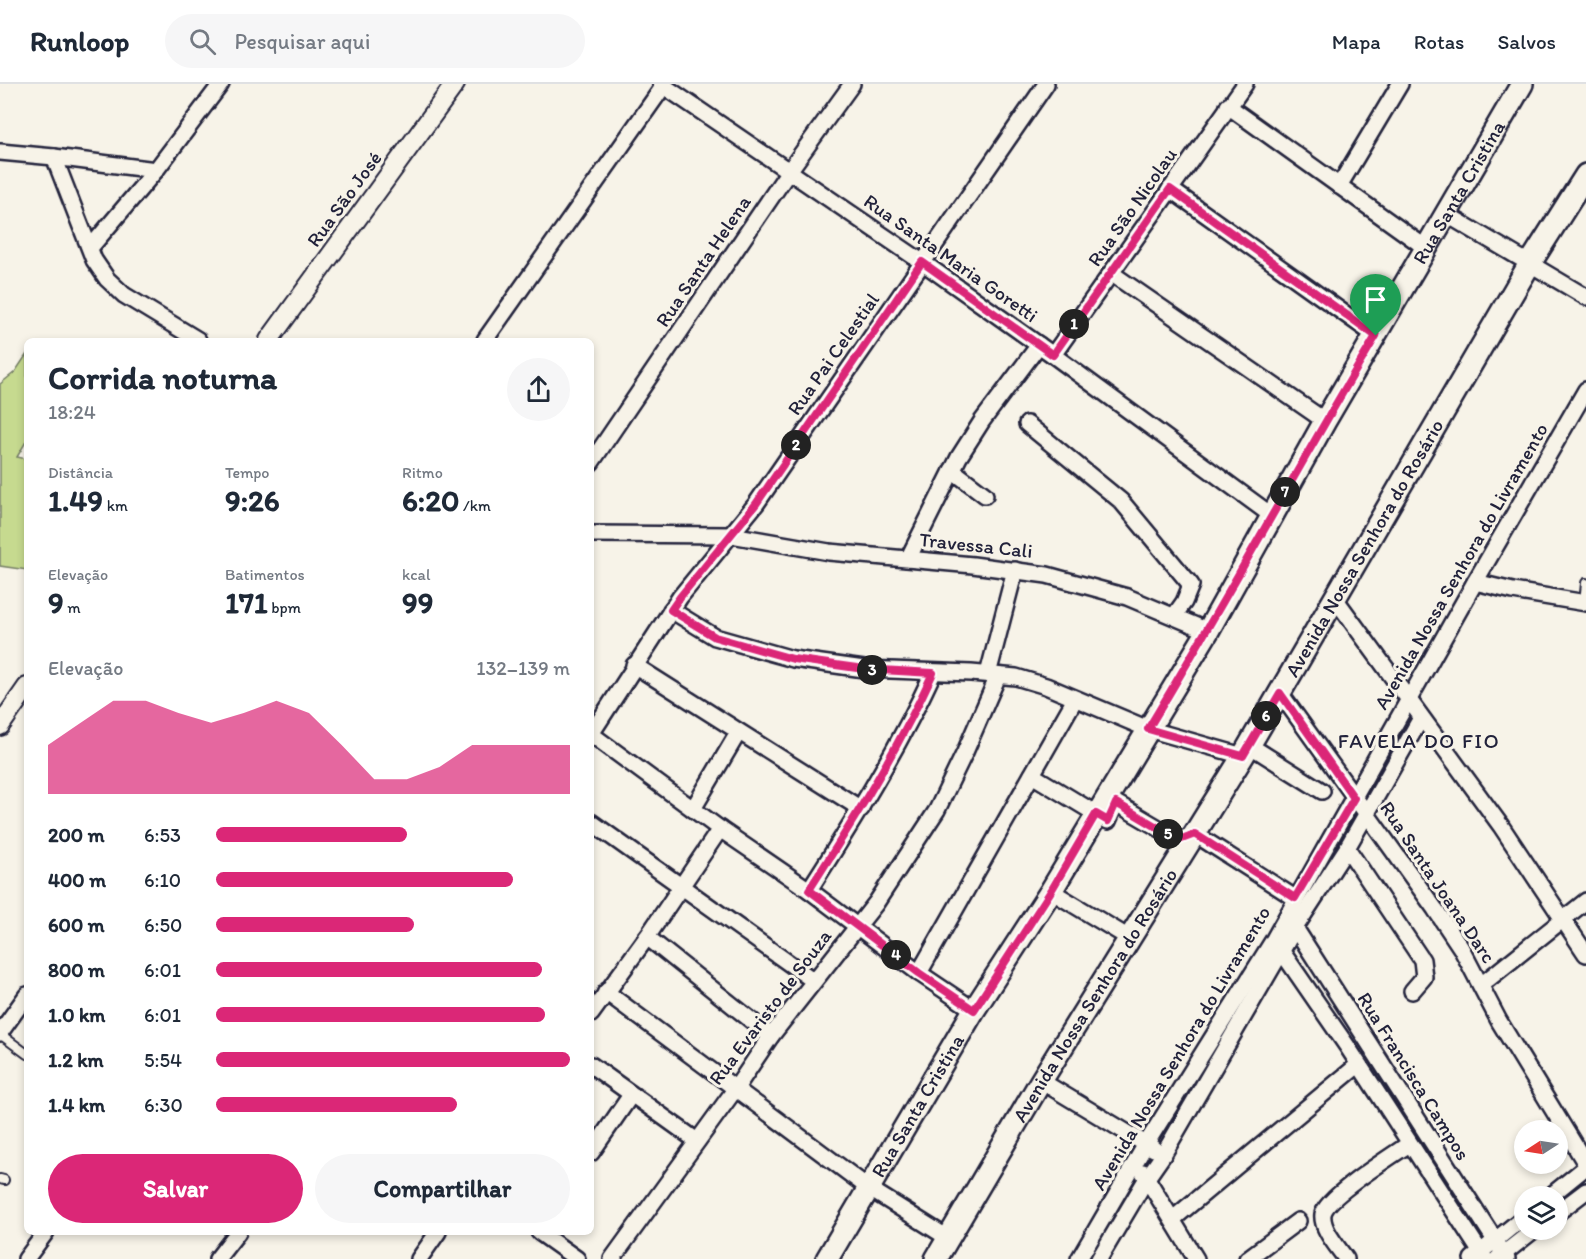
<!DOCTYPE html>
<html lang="pt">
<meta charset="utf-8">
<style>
:root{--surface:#fff;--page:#f6f6f7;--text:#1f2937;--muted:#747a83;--line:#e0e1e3;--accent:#db2777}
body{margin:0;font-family:Itim,sans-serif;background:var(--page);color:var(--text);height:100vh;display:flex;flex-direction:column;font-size:22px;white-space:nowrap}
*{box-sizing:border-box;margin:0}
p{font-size:20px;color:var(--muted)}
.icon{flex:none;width:33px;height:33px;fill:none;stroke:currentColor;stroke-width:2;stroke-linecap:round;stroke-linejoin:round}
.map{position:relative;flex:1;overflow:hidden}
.drawer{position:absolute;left:24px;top:254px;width:570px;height:897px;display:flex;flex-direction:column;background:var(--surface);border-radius:9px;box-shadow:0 3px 9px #0003}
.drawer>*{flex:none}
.needle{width:39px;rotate:258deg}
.buttons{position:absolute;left:1514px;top:1036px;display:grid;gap:12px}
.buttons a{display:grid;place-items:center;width:54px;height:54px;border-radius:50%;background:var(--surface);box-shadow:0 3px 9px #0003;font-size:30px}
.pin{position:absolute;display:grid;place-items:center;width:51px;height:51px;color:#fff;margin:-62px -26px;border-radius:50% 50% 50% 0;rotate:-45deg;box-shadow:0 0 6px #0007}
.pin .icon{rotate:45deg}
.km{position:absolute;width:30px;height:30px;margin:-15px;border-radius:50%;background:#222;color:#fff;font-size:16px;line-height:30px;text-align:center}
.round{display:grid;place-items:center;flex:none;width:63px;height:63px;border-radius:32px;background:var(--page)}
.summary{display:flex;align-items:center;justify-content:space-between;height:102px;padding:0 24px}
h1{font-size:33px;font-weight:700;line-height:45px}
.stats{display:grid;grid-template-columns:repeat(3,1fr);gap:9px;height:102px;padding:6px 24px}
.stats div{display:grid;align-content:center}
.stats b{font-size:30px;font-weight:700}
.stats small{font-size:16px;font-weight:400}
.stats p{font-size:16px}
.chart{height:168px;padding:12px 24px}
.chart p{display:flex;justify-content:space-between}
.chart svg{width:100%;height:108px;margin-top:6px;fill:var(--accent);opacity:.7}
.button{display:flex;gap:12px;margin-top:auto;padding:12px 24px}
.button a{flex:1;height:69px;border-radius:36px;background:var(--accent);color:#fff;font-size:24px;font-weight:700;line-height:69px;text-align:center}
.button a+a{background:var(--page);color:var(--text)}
ul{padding:0 24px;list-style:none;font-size:20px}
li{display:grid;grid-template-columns:96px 72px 1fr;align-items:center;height:45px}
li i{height:15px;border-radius:8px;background:var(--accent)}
header{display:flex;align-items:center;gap:36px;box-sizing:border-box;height:84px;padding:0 30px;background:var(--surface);border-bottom:2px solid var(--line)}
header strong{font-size:28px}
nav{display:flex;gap:33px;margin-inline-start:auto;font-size:21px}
.search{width:420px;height:54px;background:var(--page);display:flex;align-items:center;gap:15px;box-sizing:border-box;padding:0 21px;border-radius:33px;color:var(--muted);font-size:22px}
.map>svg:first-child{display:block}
</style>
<header>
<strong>Runloop</strong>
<div class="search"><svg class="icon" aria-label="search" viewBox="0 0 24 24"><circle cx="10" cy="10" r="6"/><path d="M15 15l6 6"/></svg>Pesquisar aqui</div>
<nav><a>Mapa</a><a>Rotas</a><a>Salvos</a></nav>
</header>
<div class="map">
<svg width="1586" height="1175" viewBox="0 0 1586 1175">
<rect width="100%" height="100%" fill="#f7f3e8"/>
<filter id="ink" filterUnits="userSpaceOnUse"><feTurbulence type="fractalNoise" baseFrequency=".0167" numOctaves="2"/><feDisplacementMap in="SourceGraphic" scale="12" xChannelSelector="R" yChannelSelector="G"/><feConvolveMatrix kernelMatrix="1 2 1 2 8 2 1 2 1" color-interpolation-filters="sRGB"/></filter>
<g filter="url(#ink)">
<polygon fill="#c6da8f" stroke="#747e65" stroke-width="1.5" points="27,270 27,356 17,373 27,375 27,486 0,482 0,300 15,288"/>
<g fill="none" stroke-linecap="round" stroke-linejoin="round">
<g stroke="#22223b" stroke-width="12">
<g id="service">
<polyline points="1584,519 1586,499"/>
<polyline points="0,950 27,970"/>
<polyline points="0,1095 4,1096"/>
</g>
</g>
<g stroke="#22223b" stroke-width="20">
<g id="minor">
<polyline points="661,0 922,178 1053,271 1271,431"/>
<polyline points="1228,22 1426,164"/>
<polyline points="0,68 54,73 94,176 107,195 124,211 198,256"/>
<polyline points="54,73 156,86"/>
<polyline points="1339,102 1400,0"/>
<polyline points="1170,105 1376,252"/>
<polyline points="1446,130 1586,213"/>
<polyline points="90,164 156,86 221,0"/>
<polyline points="1111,189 1325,337"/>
<polyline points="485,256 665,0"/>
<polyline points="1053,271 1245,0"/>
<polyline points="1027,340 1121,417 1191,501 1184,518 1174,532"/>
<polyline points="591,379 789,87 852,0"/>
<polyline points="952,386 985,411"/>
<polyline points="591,450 731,451 829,468 973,481 1047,491 1127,513 1208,547"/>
<polyline points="908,475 959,373 982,337 1039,261"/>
<polyline points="1475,498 1513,507 1586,519"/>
<polyline points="1334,513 1501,742 1586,870"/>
<polyline points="671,526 715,553 793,575 864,585 971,589 1016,593 1046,602 1148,645 1243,672"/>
<polyline points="634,581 861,725"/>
<polyline points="988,590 1015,486"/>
<polyline points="1280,609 1435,825 1461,864 1499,937 1586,1080"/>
<polyline points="591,650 680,513 756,420 1046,0"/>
<polyline points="591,650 720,745 809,806 919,889 974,926"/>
<polyline points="1249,661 1322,707"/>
<polyline points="1032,691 1108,737 1116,719 1179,756 1195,750 1295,814"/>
<polyline points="693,725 738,649"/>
<polyline points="591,738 814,897"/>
<polyline points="1347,764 1422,876 1424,893 1412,907"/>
<path d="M809,806C854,736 898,665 933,589"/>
<polyline points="1051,807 1129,854"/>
<polyline points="1290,836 1507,1175"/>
<polyline points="647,853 771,952"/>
<polyline points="1278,862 1347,962 1485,1175"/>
<polyline points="919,889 1075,615"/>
<polyline points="1481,901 1586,817"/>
<polyline points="606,908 870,1105 948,1154"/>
<polyline points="591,930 647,853 720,745"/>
<polyline points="0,949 27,911"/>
<polyline points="591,981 697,1057"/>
<polyline points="1041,997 1154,1065"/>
<polyline points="591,1069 631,1011"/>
<polyline points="1143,1088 1196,1175"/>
<polyline points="1549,1113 1586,1083"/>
<polyline points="1557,1129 1586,1107"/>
<polyline points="1173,1135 1358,981"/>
<polyline points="539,1148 577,1175"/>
<polyline points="26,1175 46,1148"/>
<polyline points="217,1175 238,1148"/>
<polyline points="419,1175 438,1148"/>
<polyline points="612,1175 736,1004 771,952 876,819 937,726 965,668 998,592"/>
<polyline points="1079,1175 1146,1060 1274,855 1475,498 1586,306"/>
<polyline points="1099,1175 1147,1094 1163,1071 1295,844 1347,764 1421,634"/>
<polyline points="1247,1175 1298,1137"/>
<path d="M1346,1175C1338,1163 1321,1145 1323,1130C1326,1113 1393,1071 1409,1060"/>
<polyline points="1472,1175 1524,1133"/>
<polyline points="1497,1175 1534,1146"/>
</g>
</g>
<g stroke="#22223b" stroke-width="22">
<g id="tertiary">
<polyline points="269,256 455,0"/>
<polyline points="0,642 27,603"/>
</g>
</g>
<g stroke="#22223b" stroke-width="26">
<g id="secondary">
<path id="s1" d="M827,1175L974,926L1051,807L1208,547L1325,337L1522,0"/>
<path id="s2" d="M936,1175L1041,997L1243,672L1529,181L1586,91"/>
</g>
</g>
<use href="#service" stroke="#f7f3e8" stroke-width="8"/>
<use href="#minor" stroke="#f7f3e8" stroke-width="15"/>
<use href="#tertiary" stroke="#f7f3e8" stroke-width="18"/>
<use href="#secondary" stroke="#f7f3e8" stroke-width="21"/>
</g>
</g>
<g fill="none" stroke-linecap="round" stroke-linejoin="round" filter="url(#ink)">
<g stroke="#fff" stroke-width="12">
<path id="route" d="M1170,105L1376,252C1298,382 1227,515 1148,645L1243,672L1280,609L1354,714L1295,814L1195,750L1179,756L1116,719L1108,737L1096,730L1051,807L974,926L919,889L809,806C854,736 898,665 933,589L864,585L793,575L715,553L671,526L680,513L756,420L922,178L1053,271Z"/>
</g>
<use href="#route" stroke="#db2777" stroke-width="8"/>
</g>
<g text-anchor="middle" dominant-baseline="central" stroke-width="6" stroke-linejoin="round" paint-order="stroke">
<g font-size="20" fill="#22223b" stroke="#f7f3e8">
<text stroke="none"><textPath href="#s1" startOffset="1240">Rua Santa Cristina</textPath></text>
<text transform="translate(344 115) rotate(-54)">Rua São José</text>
<text transform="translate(1132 123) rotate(-55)">Rua São Nicolau</text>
<text transform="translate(951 174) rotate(35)">Rua Santa Maria Goretti</text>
<text transform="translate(703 177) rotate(-56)">Rua Santa Helena</text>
<text transform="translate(833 270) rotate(-55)">Rua Pai Celestial</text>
<text transform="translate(976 461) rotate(6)">Travessa Cali</text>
<text stroke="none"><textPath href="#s2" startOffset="830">Avenida Nossa Senhora do Rosário</textPath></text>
<text transform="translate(1461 482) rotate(-60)">Avenida Nossa Senhora do Livramento</text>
<text transform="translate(1438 798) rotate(56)">Rua Santa Joana Darc</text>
<text stroke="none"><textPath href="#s2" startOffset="308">Avenida Nossa Senhora do Rosário</textPath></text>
<text transform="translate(770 923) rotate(-53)">Rua Evaristo de Souza</text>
<text transform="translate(1181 964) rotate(-59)">Avenida Nossa Senhora do Livramento</text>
<text transform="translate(1414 992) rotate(58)">Rua Francisca Campos</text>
<text stroke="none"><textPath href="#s1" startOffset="178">Rua Santa Cristina</textPath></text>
</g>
<g font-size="21" letter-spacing="1.5" fill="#22223b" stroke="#f7f3e8">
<text x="1419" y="656">FAVELA DO FIO</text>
</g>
</g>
</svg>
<div class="buttons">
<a><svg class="needle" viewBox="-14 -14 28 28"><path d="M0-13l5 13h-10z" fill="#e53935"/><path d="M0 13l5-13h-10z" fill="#747a83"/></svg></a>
<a><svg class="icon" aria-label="layers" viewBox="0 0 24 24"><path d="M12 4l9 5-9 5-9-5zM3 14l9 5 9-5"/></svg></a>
</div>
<div class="pin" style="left:1376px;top:252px;background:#1e9e55"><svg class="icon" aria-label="arrive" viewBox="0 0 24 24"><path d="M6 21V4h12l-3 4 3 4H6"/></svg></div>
<b class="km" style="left:1074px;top:240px">1</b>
<b class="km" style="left:796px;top:361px">2</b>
<b class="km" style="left:872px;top:586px">3</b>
<b class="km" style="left:896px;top:871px">4</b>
<b class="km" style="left:1168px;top:750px">5</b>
<b class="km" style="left:1266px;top:632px">6</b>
<b class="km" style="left:1285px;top:408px">7</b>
<section class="drawer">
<div class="summary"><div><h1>Corrida noturna</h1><p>18:24</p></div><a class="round"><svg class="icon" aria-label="share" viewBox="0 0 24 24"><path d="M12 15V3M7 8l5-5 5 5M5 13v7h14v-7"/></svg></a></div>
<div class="stats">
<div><p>Distância</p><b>1.49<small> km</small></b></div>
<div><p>Tempo</p><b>9:26</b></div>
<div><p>Ritmo</p><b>6:20<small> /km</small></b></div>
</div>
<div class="stats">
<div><p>Elevação</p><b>9<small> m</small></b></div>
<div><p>Batimentos</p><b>171<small> bpm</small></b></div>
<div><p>kcal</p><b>99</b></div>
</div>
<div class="chart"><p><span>Elevação</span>132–139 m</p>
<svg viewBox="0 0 160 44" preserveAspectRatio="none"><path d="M0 44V24L10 15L20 6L30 6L40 11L50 15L60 11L70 6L80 11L90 24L100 38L110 38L120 33L130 24L140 24L150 24L160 24V44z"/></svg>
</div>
<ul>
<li><b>200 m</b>6:53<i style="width:54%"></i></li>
<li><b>400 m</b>6:10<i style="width:84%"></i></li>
<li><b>600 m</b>6:50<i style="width:56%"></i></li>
<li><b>800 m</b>6:01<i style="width:92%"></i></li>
<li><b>1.0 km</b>6:01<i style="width:93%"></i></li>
<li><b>1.2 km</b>5:54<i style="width:100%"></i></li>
<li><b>1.4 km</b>6:30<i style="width:68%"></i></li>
</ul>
<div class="button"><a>Salvar</a><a>Compartilhar</a></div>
</section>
</div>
